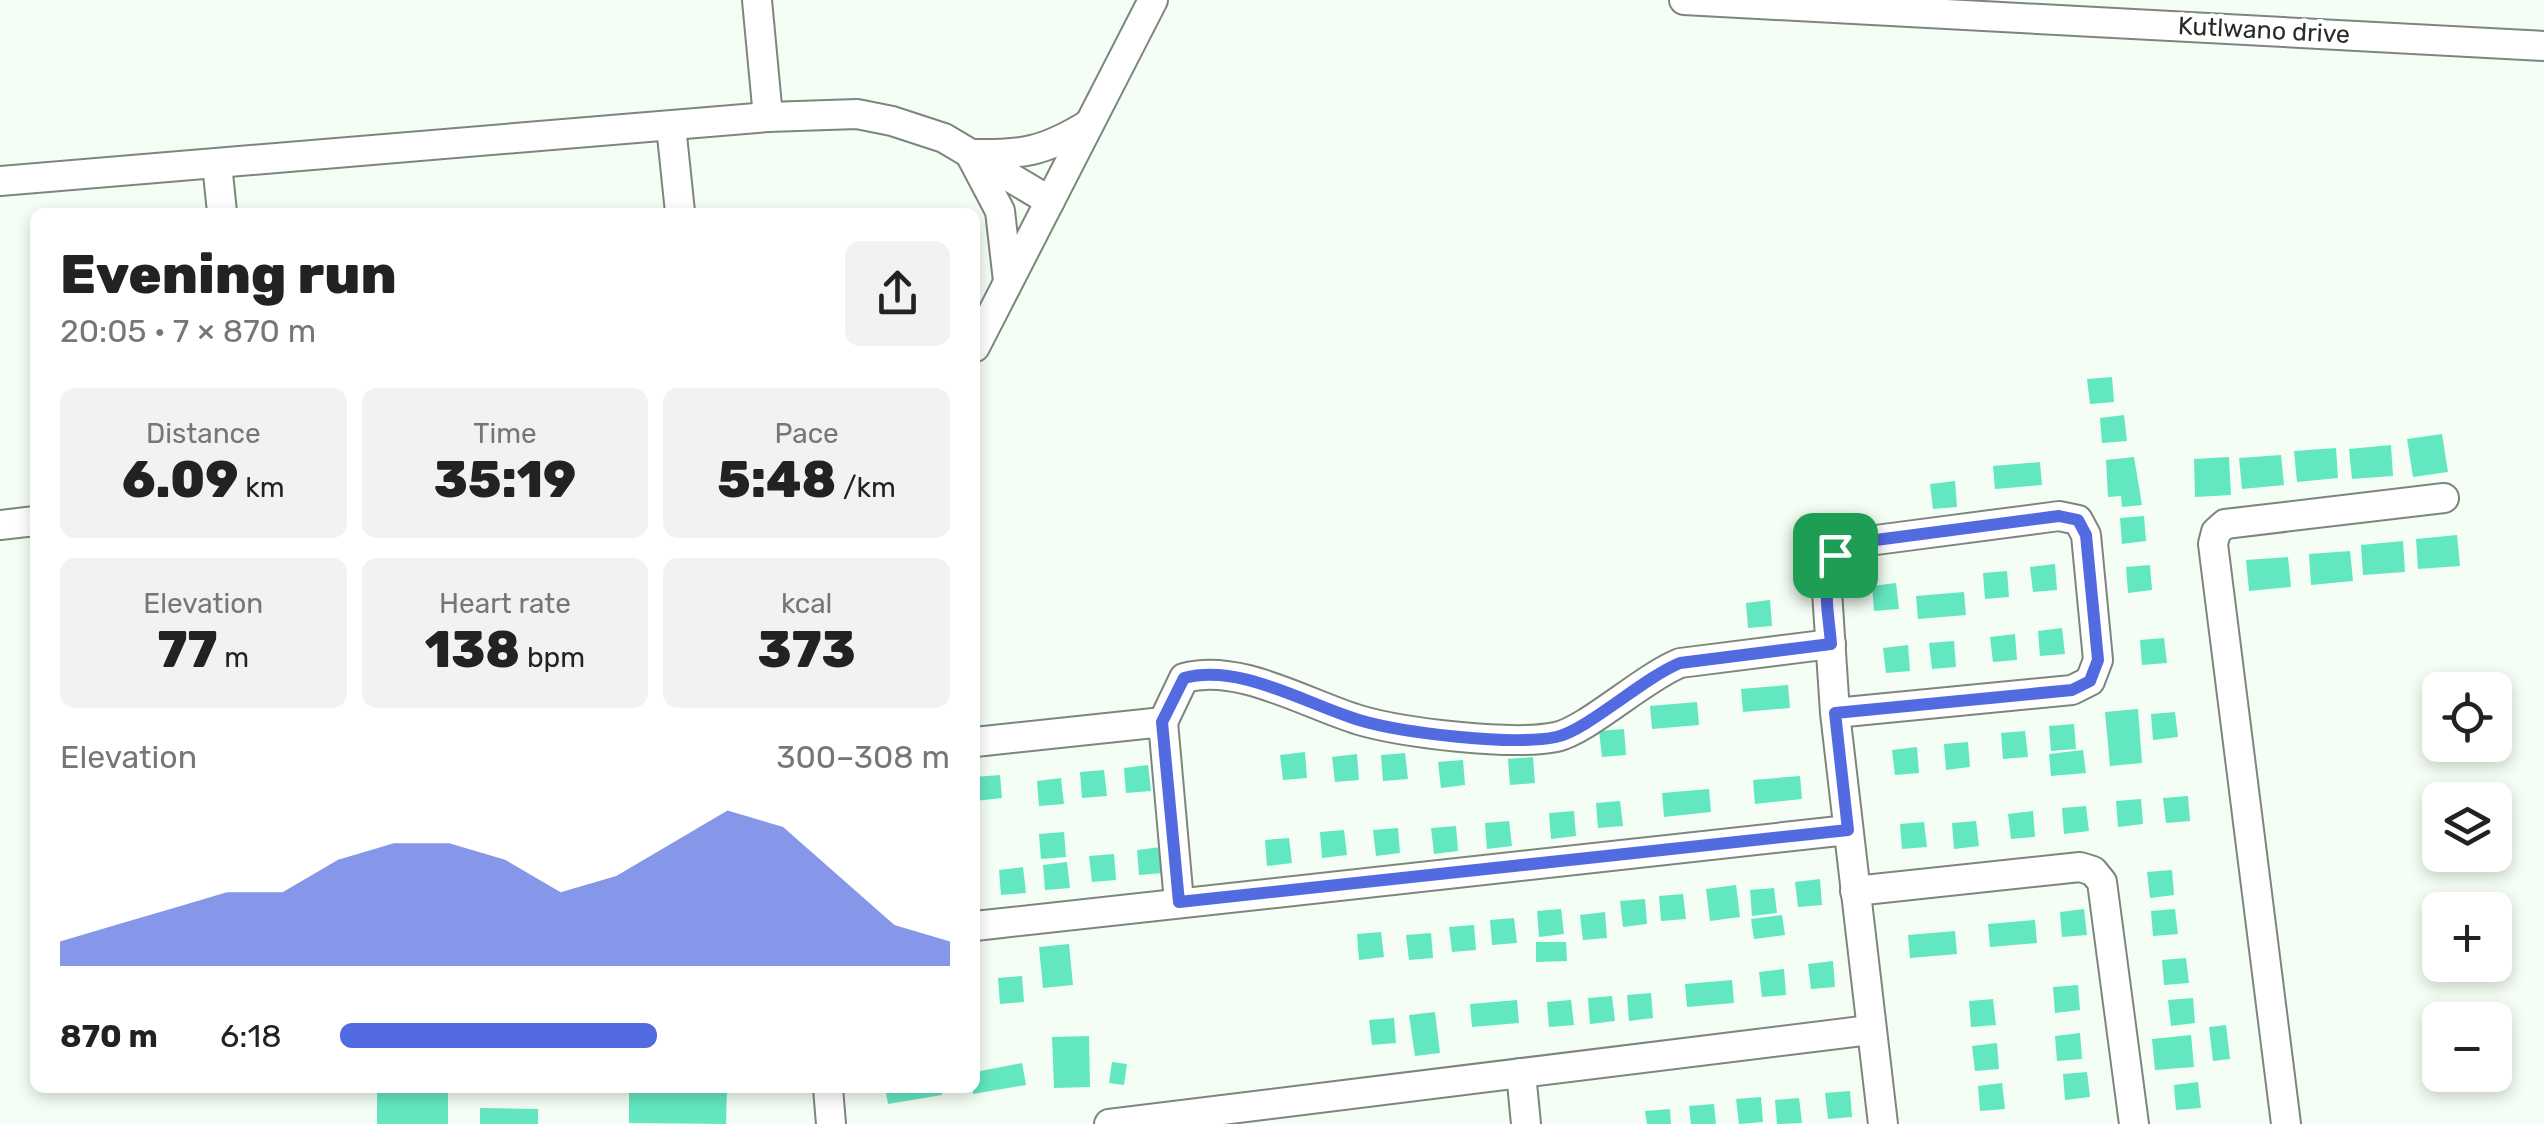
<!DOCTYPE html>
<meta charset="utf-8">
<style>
:root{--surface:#fff;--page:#f2f2f2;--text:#222;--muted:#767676;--accent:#536be0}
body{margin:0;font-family:Rubik,sans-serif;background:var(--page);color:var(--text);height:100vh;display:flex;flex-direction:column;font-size:38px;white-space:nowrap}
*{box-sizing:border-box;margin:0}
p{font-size:32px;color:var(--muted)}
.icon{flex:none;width:55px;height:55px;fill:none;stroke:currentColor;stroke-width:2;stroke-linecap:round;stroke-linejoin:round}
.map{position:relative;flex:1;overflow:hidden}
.details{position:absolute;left:30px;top:208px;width:950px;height:885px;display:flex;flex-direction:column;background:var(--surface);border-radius:15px;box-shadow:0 5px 15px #0003}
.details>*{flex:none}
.fabs{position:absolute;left:2422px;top:672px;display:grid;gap:20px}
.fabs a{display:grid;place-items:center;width:90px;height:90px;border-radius:15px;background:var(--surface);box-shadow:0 5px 15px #0003;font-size:50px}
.pin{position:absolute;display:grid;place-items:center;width:85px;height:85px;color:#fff;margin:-42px;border-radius:20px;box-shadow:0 5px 15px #0006}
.round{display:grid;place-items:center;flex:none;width:105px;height:105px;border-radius:15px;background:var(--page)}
.overview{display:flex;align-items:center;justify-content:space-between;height:170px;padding:0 30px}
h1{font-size:55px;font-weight:800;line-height:75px}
.metrics{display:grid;grid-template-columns:repeat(3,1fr);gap:15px;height:170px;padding:10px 30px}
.metrics div{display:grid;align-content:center;border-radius:15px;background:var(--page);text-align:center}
.metrics b{font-size:50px;font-weight:800}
.metrics small{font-size:28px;font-weight:400}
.metrics p{font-size:28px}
.chart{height:280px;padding:20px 30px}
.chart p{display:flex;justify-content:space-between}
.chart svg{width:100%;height:180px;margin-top:10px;fill:var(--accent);opacity:.7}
ul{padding:0 30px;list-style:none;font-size:32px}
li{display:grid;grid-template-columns:160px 120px 1fr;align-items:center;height:75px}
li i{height:25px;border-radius:12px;background:var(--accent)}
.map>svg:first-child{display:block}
</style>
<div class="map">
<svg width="2544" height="1124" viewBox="0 0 2544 1124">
<rect width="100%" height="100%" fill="#f4fef4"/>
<g fill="#63e7c0">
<polygon points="2112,377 2114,402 2090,404 2087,379"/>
<polygon points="2124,415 2127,441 2102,443 2100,418"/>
<polygon points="2442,434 2448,472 2413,477 2407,439"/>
<polygon points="2391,445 2393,476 2352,479 2349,449"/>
<polygon points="2336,448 2338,478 2297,482 2294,451"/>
<polygon points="2281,455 2284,485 2242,489 2239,458"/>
<polygon points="2134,457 2142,505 2122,507 2121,496 2108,497 2106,460"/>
<polygon points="2229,457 2231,495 2195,497 2194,459"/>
<polygon points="2040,462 2042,485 1995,489 1993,466"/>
<polygon points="1955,481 1957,507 1933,509 1930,484"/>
<polygon points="2144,516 2146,541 2122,544 2120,518"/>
<polygon points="2457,535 2460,566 2418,569 2416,539"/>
<polygon points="2403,541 2405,572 2363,575 2361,545"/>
<polygon points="2350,551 2353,581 2311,585 2309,554"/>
<polygon points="2288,557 2291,587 2249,591 2246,560"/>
<polygon points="2055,564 2057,590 2033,592 2030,567"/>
<polygon points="2150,565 2152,590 2128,593 2126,567"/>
<polygon points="2007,571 2009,597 1985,599 1983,573"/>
<polygon points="1896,583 1899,609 1874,611 1872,586"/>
<polygon points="1964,592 1966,615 1918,619 1916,596"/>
<polygon points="1770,600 1772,626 1748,628 1746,603"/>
<polygon points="2062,628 2065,654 2040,656 2038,631"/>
<polygon points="2015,634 2017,660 1993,662 1990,637"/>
<polygon points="2164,638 2167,663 2142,665 2140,640"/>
<polygon points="1954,641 1956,667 1932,669 1929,643"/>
<polygon points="1908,645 1910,671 1886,673 1883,648"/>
<polygon points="1788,685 1790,708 1743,712 1741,689"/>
<polygon points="1697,702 1699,725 1652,729 1650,706"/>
<polygon points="2138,709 2142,763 2110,766 2105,712"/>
<polygon points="2175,712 2178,737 2153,740 2151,714"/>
<polygon points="2074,724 2076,749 2051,751 2049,726"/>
<polygon points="1624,729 1626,755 1602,757 1599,731"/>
<polygon points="2025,731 2028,757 2003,759 2001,733"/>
<polygon points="1968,742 1970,767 1946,770 1944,744"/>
<polygon points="1917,747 1919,773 1895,775 1892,750"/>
<polygon points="2083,750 2086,773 2051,776 2049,754"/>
<polygon points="1305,752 1307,778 1283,780 1280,755"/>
<polygon points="1405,753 1408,779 1383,781 1381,755"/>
<polygon points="1357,754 1359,780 1335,782 1332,757"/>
<polygon points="1533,757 1535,783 1510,785 1508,759"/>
<polygon points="1463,760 1465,785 1441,788 1438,762"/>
<polygon points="1148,765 1151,791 1126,793 1124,768"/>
<polygon points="1104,770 1107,796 1082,798 1080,772"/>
<polygon points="1000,775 1002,798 975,801 975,777"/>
<polygon points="1800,776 1802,799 1755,804 1753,780"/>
<polygon points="1061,778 1064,804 1039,806 1037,781"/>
<polygon points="1709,789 1711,812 1664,817 1662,793"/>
<polygon points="2188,796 2190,821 2166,823 2163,798"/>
<polygon points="2141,799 2143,824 2118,827 2116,801"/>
<polygon points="1620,801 1623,826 1598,828 1596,803"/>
<polygon points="2086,806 2089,831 2064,834 2062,808"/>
<polygon points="1574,811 1576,836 1551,839 1549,813"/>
<polygon points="2033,811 2035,837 2011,839 2008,814"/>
<polygon points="1509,821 1512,846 1487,849 1485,823"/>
<polygon points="1976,821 1979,846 1954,849 1952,823"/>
<polygon points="1924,822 1927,847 1902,849 1900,824"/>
<polygon points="1456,826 1458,851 1434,854 1431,828"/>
<polygon points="1398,828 1400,853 1376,856 1373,830"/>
<polygon points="1344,830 1347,855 1322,858 1320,832"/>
<polygon points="1064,832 1066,857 1041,859 1039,834"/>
<polygon points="1289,838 1292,863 1267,866 1265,840"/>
<polygon points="1161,847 1164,873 1139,875 1137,850"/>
<polygon points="1114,854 1116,880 1092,882 1089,856"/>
<polygon points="1067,862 1070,888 1045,890 1043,865"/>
<polygon points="1023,867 1026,893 1001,895 999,870"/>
<polygon points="2172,870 2174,895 2150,898 2147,872"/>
<polygon points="1820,879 1822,905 1798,907 1795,882"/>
<polygon points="1736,885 1740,917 1710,921 1706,889"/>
<polygon points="1774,888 1777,913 1752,916 1750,890"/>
<polygon points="1683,894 1686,919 1661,921 1659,896"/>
<polygon points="1645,899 1647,924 1623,927 1620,901"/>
<polygon points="1561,909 1564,934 1539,937 1537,911"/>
<polygon points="2084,909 2087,935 2062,937 2060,912"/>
<polygon points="2175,909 2178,934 2153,936 2151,911"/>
<polygon points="1605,912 1607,938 1583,940 1580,915"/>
<polygon points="1782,915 1785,935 1754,939 1751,919"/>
<polygon points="1514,918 1517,943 1492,945 1490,920"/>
<polygon points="2035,920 2037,943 1990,947 1988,924"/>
<polygon points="1474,925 1476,950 1452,952 1449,927"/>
<polygon points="1955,931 1957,954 1910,958 1908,935"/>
<polygon points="1381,932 1384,957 1359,960 1357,934"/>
<polygon points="1431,933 1433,958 1409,960 1406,935"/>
<polygon points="1536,942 1566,942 1567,961 1536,962"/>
<polygon points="1069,944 1073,985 1043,988 1039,947"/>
<polygon points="2186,958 2189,983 2164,985 2162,960"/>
<polygon points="1833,961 1835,987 1811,989 1808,964"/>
<polygon points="1784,969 1786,995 1762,997 1759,972"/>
<polygon points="1022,976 1024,1002 1000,1004 998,978"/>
<polygon points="1732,980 1734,1003 1687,1007 1685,984"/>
<polygon points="2078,985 2080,1010 2055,1013 2053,987"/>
<polygon points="1651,993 1653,1018 1629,1021 1627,995"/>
<polygon points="1612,996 1615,1021 1590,1024 1588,998"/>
<polygon points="2193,998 2195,1023 2171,1026 2168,1000"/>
<polygon points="1993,999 1996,1025 1971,1027 1969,1001"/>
<polygon points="1517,1000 1519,1023 1472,1027 1470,1004"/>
<polygon points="1571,1000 1574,1025 1549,1027 1547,1002"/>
<polygon points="1435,1012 1440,1053 1415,1056 1409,1015"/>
<polygon points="1394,1018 1396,1043 1372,1045 1369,1020"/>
<polygon points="2226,1025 2230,1059 2213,1061 2209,1027"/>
<polygon points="2080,1033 2082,1059 2057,1061 2055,1036"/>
<polygon points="2191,1035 2194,1067 2155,1070 2152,1039"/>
<polygon points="1089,1036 1090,1087 1054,1088 1052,1037"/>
<polygon points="1997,1043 1999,1069 1975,1071 1972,1046"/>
<polygon points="1112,1062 1127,1064 1124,1085 1109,1083"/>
<polygon points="1022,1063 1026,1085 973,1094 975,1072"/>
<polygon points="2087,1072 2090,1097 2065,1100 2063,1074"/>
<polygon points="2198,1082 2201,1108 2176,1110 2174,1085"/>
<polygon points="2002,1083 2005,1109 1980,1111 1978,1086"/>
<rect x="377" y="1088" width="71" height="36"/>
<polygon points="629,1088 727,1088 726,1124 629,1123"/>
<polygon points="885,1088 941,1088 942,1095 888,1104"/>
<polygon points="1850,1091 1852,1117 1828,1119 1825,1093"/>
<polygon points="1761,1097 1763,1122 1739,1124 1736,1099"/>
<polygon points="1799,1098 1802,1123 1777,1124 1775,1100"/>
<polygon points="1714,1104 1716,1124 1691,1124 1689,1106"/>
<polygon points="480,1108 538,1109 538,1124 480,1124"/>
<polygon points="1670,1109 1671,1124 1647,1124 1645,1111"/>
</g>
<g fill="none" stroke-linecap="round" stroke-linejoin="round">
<g stroke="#7c867c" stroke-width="32">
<g id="minor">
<polyline points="757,0 768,117"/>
<polyline points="1684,0 2544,46"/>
<polyline points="671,126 680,212"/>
<polyline points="217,164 222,212"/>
<polyline points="0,181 768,117 857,114 892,121 944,138 1050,201"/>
<path d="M1008,281L1000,211L970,154C1022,155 1044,152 1089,124"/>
<polyline points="975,347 1153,0"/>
<polyline points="0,525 35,521"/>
<polyline points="1835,713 2072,690 2090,681 2098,660 2086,535 2078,520 2059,516 1853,543 1835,555 1826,576 1835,713 1883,1124"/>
<path d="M1163,722L1184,678C1240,663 1306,704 1359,720C1403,733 1513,746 1556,737C1586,731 1643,678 1680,663L1831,644"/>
<polyline points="975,742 1163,722 1179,902"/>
<polyline points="1855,891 2080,867 2093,871 2102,882 2134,1124"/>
<polyline points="975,926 1848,830"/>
<polyline points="1521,1073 1526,1124"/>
<polyline points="828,1088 831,1124"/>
<polyline points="1109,1124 1870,1030"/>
<polyline points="2286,1124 2213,544 2216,532 2225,524 2444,498"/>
</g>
</g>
<use href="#minor" stroke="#fff" stroke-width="28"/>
</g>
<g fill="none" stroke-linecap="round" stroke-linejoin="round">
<g stroke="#fff" stroke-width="20">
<path id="route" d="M2059,516L2078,520L2086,535L2098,660L2090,681L2072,690L1835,713L1848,830L1179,902L1162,722L1184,678C1240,663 1306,704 1359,720C1402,733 1513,746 1556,737C1586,731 1643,678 1680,663L1831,644C1828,604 1816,567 1853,543Z"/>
</g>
<use href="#route" stroke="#536be0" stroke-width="12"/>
</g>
<g text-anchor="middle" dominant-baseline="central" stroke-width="9" stroke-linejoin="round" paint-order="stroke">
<g font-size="25" fill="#282c28" stroke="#fff">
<text transform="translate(2264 30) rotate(3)">Kutlwano drive</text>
</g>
</g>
</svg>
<div class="fabs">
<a><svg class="icon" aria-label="locate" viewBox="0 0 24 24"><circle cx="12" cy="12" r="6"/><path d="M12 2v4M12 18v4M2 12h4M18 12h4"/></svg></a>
<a><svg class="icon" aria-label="layers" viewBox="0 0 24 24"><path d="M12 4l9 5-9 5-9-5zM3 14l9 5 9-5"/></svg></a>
<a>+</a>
<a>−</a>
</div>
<div class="pin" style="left:1835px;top:555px;background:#1e9e55"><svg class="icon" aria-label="arrive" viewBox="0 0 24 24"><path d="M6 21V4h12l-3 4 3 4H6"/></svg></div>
<section class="details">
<div class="overview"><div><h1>Evening run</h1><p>20:05 · 7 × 870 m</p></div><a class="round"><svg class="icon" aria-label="share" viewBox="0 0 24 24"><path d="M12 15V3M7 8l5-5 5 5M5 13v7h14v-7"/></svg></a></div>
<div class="metrics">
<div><p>Distance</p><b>6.09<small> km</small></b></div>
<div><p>Time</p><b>35:19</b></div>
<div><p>Pace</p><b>5:48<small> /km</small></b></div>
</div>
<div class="metrics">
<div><p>Elevation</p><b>77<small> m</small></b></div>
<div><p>Heart rate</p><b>138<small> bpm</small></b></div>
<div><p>kcal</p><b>373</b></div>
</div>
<div class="chart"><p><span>Elevation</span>300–308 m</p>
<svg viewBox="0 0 160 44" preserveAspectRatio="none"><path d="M0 44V38L10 34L20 30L30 26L40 26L50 18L60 14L70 14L80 18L90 26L100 22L110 14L120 6L130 10L140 22L150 34L160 38V44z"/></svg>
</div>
<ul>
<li><b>870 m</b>6:18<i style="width:52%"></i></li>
</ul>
</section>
</div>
